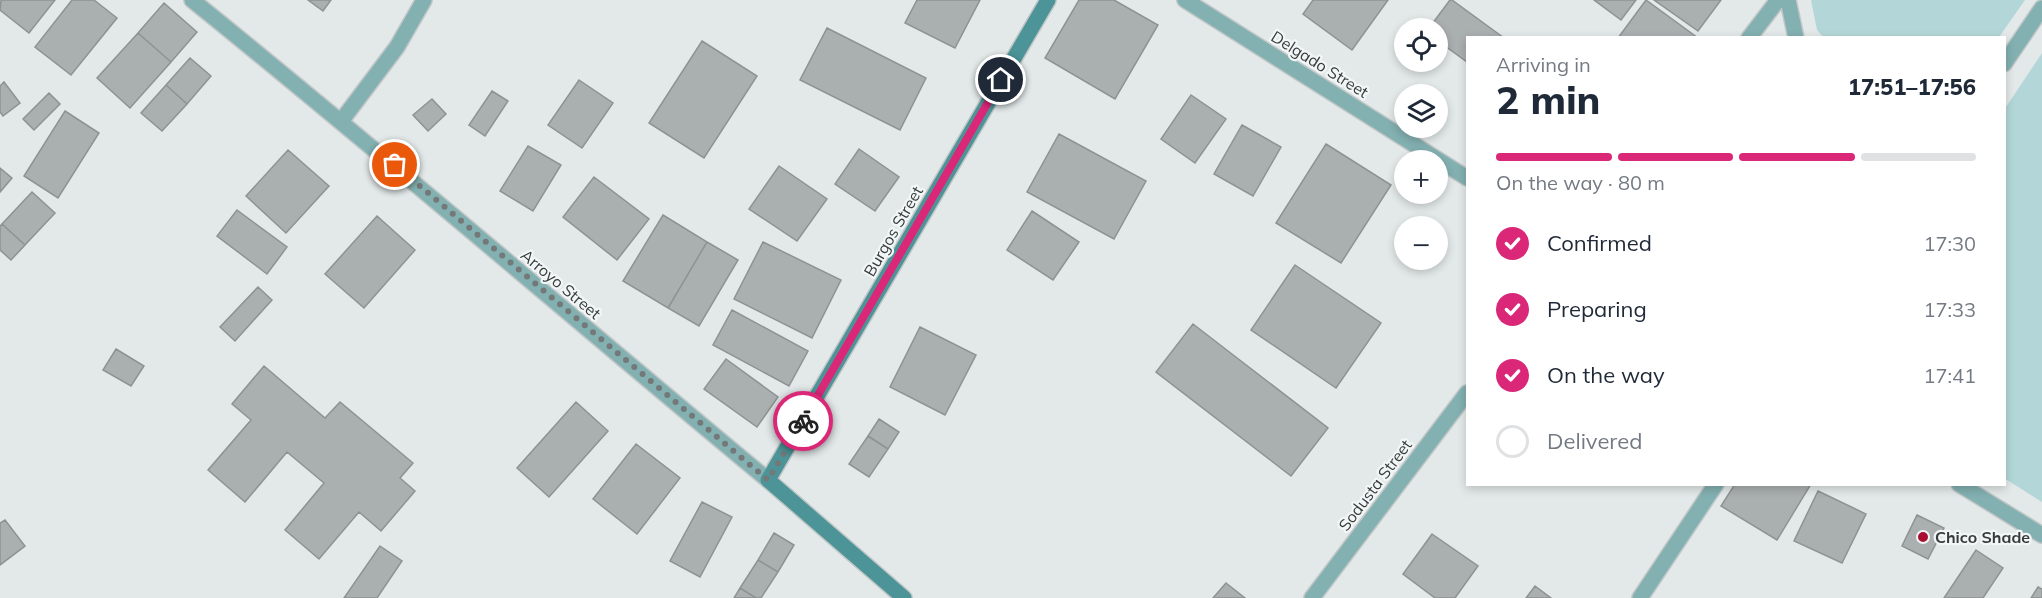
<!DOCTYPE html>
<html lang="en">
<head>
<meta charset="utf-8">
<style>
  :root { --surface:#fff; --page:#f6f6f7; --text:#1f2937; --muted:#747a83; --line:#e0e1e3; --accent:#db2777 }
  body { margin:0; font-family:Mulish,sans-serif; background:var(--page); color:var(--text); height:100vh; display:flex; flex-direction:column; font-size:22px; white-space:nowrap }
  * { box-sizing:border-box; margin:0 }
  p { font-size:20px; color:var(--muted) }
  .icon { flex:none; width:33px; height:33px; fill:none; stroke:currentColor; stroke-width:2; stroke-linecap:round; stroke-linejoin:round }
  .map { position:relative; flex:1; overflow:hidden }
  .details { position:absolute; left:1466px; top:36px; width:540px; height:450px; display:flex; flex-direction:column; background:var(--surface); border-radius:0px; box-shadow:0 3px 9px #0003 }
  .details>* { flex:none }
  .fabs { position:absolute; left:1394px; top:18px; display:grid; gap:12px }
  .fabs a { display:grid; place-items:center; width:54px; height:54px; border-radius:50%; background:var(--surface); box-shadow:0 3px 9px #0003; font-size:30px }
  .pin { position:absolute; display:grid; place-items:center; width:51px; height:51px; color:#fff; margin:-26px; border:3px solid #fff; border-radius:50%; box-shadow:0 2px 6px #0007 }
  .courier { position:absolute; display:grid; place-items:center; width:60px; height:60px; margin:-30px; border:4px solid #db2777; border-radius:50%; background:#fff; color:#222; box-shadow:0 2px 8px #0007 }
  .summary em { font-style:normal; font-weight:800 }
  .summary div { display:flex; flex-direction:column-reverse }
  .summary { display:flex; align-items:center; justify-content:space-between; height:102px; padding:0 30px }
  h1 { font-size:39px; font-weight:800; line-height:45px }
  .bar { display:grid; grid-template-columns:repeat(4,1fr); gap:9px 6px; align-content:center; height:72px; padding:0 30px }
  .bar i { height:8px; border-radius:4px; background:var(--line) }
  .bar .active { background:var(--accent) }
  .bar p { grid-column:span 4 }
  ol { padding:0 30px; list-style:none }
  li { display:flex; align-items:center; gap:18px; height:66px }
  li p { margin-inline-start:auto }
  li .icon { padding:6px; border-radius:50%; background:var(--accent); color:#fff; stroke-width:4 }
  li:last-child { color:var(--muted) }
  li i { width:33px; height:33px; border:3px solid var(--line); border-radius:50% }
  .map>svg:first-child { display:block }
</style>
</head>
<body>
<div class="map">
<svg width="2042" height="598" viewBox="0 0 2042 598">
  <rect width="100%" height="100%" fill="#e3e9e9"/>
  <!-- green -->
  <path fill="#b3d7d8" d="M1811,0H2025L1999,37L1824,38L1817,30Z
    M2042,53V502L2004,478V110Z"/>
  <!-- building -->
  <path fill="#aaafaf" stroke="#8e9292" stroke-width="1.5" d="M1,0H55L29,33L0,10Z
    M72,0H94L117,18L71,75L35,47Z
    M308,0H331L323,11Z
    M917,0H980L955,48L905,23Z
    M1079,0H1114L1158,25L1115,99L1045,58Z
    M1313,0H1388L1352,50L1303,14Z
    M1450,0H1452L1504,38H1467V62L1437,40V28H1429Z
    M1594,0H1636L1621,20Z
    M1646,0L1698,38H1618Z
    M1654,0H1721L1698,31Z
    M164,3L197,32L171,62L138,33Z
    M827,28L926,78L900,130L800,80Z
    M138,33L171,62L130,108L97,78Z
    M702,41L757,76L704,158L649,123Z
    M190,58L211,76L187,104L166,85Z
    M579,80L613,103L582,148L548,125Z
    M4,82L20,103L3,116L0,112V86Z
    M166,85L187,104L162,131L141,113Z
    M492,91L508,101L485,136L469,125Z
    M49,93L60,104L34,130L23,119Z
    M1191,95L1226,119L1195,163L1161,139Z
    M432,99L446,114L428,131L413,115Z
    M65,111L99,133L58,198L24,176Z
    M1242,125L1281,147L1253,196L1214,174Z
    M1059,134L1146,181L1114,239L1027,192Z
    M1326,144L1391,185L1341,263L1276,223Z
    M528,146L561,165L533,211L500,191Z
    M859,149L899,177L875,211L835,184Z
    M288,150L329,186L286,233L246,196Z
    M779,166L827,199L797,241L749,209Z
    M0,168L12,178L0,192Z
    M594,177L649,219L617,260L563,217Z
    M32,192L55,213L25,245L2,224Z
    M237,210L287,247L267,274L217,236Z
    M1032,211L1079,242L1053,280L1007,250Z
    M663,215L707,242L668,308L623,281Z
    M377,216L415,250L364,308L325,274Z
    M2,224L25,245L11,260L0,250V226Z
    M707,242L738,260L699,326L668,308Z
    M763,242L841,280L812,338L734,299Z
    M1295,265L1381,323L1336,388L1251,330Z
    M258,287L272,300L235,341L220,327Z
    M732,310L808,351L789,386L713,345Z
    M1193,324L1328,428L1291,476L1156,372Z
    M920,327L976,355L945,415L890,387Z
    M116,349L144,366L131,386L103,370Z
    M726,359L778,397L757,427L704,389Z
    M264,366L325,418L340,402L413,463L400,478L415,491L381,531L359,512L319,559L285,530L324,483L287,452L245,502L208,470L251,420L232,404Z
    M576,402L608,431L549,497L517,468Z
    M879,419L899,432L888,449L868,436Z
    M868,436L888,449L869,477L849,464Z
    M636,444L680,478L637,534L593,499Z
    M1735,484H1811L1777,540L1721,506Z
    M1818,491L1866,514L1842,563L1794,541Z
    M702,502L732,517L700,577L670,561Z
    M1917,515L1944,528L1928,559L1902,546Z
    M5,520L25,546L0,565V523Z
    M774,533L794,545L778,572L758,560Z
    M1432,534L1478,566L1455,598H1435L1403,574Z
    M380,546L402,561L377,598H344Z
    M1976,550L2003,568L1983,598H1944Z
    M758,560L778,572L761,598H756L740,588Z
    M1226,583L1245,598H1213Z
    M1535,586L1551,598H1526Z
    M2038,587L2042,589V598H2031Z
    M740,588L756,598H734Z"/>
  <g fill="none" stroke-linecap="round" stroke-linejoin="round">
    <!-- lane casing -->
    <g stroke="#c1c6c6" stroke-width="18">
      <path id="lane" d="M1788,0L1796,38
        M1749,38L1778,0"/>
    </g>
    <!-- street casing -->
    <g stroke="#c1c6c6" stroke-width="18">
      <path id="street" d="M192,0C387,157 576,321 768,480
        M1185,0L1467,178
        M2004,64L2042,8
        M342,120L397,47L424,0
        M1959,484L2042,535
        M1312,598L1467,393
        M1640,598L1716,484"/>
    </g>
    <!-- secondary casing -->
    <g stroke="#c1c6c6" stroke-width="18">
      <path id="secondary" d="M904,598L768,480L1048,0"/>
    </g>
    <!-- lane -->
    <use href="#lane" stroke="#83b0b1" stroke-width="15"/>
    <!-- street -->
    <use href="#street" stroke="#83b0b1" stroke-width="15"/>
    <!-- secondary -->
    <use href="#secondary" stroke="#4c9497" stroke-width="15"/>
  </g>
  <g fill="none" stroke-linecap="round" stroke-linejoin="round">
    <!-- done -->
    <path stroke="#747878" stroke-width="6" stroke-dasharray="0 10.8" d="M395,165L768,480L803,421"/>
    <!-- route -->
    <path stroke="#db2777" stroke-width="8" d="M803,421L1001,80"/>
  </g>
  <!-- markers -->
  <circle fill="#a80f30" stroke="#f1f6f6" stroke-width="2" cx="1923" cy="537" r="6"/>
  <g text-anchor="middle" stroke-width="4.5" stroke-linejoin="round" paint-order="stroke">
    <!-- street labels -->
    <g font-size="16" fill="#393b3b" stroke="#f1f6f6">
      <text transform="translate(1320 64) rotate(32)" y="6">Delgado Street</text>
      <text transform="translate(893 231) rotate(-60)" y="6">Burgos Street</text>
      <text transform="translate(561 284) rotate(40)" y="6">Arroyo Street</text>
      <text transform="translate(1375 485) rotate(-53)" y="6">Sodusta Street</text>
    </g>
    <!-- poi labels -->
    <g font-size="16" font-weight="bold" fill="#393b3b" stroke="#f1f6f6" text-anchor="start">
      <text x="1935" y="543">Chico Shade</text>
    </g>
  </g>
</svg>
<div class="fabs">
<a><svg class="icon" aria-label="locate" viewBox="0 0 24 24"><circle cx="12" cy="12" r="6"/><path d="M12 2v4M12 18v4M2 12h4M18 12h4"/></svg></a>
<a><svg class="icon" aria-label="layers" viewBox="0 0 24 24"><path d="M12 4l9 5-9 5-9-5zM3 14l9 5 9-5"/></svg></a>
<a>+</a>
<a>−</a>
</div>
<div class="pin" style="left:395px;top:165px;background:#ea580c"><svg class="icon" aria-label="bag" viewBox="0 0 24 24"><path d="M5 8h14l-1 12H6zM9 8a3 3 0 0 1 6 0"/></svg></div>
<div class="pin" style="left:1001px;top:80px;background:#1f2937"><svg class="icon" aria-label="home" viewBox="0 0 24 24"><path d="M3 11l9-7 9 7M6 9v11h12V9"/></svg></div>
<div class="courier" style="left:803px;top:421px"><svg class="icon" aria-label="bike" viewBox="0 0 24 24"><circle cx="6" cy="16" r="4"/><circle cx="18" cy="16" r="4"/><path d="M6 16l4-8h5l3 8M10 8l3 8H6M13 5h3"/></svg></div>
<section class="details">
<div class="summary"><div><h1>2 min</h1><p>Arriving in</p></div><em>17:51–17:56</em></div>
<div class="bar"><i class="active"></i><i class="active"></i><i class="active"></i><i></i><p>On the way · 80 m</p></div>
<ol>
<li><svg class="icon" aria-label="check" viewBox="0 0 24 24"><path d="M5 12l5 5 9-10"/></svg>Confirmed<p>17:30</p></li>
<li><svg class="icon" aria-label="check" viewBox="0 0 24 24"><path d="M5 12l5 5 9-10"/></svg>Preparing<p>17:33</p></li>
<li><svg class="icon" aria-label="check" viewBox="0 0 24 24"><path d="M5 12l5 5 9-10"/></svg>On the way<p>17:41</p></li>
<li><i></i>Delivered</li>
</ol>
</section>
</div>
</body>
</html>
